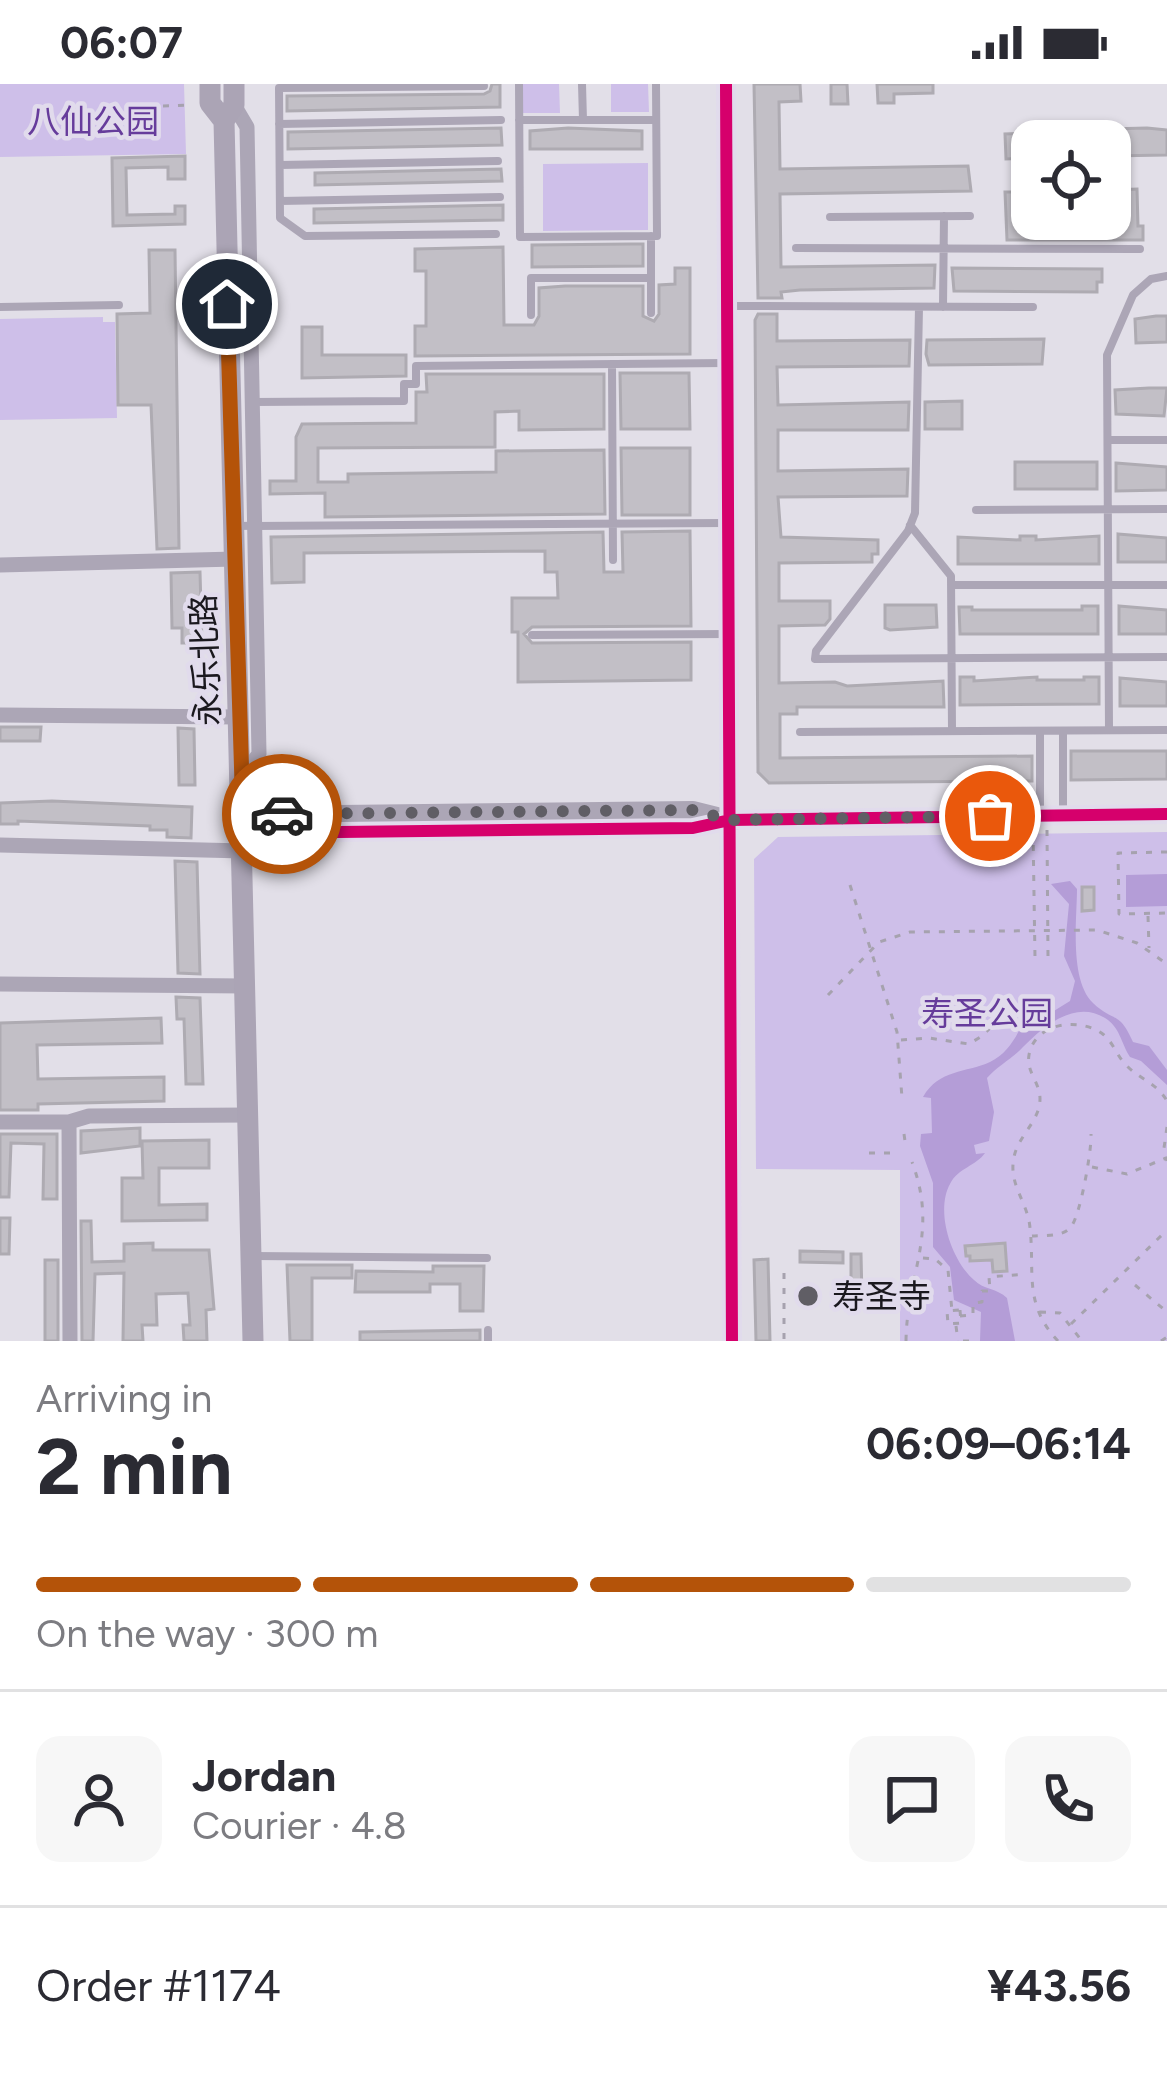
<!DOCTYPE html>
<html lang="en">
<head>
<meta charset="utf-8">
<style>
  :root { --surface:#fff; --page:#f7f7f7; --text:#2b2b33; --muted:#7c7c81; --line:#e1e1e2; --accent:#b45309 }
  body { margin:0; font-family:Figtree,"Noto Sans SC",sans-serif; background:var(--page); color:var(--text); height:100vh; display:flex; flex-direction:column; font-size:45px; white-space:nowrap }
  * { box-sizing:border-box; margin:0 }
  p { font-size:39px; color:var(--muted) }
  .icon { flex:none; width:66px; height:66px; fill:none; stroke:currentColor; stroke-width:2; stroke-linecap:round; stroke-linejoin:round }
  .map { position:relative; height:1257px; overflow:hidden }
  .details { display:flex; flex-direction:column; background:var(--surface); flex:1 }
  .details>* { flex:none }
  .buttons { position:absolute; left:1011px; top:36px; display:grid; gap:24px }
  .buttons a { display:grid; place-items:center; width:120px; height:120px; border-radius:24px; background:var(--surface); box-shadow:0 3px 9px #0004; font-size:60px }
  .pin { position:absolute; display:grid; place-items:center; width:102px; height:102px; color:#fff; margin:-51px; border:6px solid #fff; border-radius:50%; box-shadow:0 3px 12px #0007 }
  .courier { position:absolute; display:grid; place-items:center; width:120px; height:120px; margin:-60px; border:9px solid #b45309; border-radius:50%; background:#fff; color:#222; box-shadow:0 3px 15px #0007 }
  .head em { font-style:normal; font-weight:700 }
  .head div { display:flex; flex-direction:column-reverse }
  .head { display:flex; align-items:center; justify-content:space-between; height:204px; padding:0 36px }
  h1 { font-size:78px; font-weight:700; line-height:90px }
  .bar { display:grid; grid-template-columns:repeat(4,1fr); gap:18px 12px; align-content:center; height:144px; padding:0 36px }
  .bar i { height:15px; border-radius:9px; background:var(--line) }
  .bar .selected { background:var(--accent) }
  .bar p { grid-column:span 4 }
  .line { display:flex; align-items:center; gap:30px; padding:0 36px; border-top:3px solid var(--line) }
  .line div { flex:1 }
  .round { display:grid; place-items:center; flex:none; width:126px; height:126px; border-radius:24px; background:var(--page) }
  .status { display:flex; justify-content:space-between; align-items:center; height:84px; padding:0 60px; background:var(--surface); direction:ltr }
  .status svg { height:33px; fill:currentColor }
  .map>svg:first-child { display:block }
</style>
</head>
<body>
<div class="status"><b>06:07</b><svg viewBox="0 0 49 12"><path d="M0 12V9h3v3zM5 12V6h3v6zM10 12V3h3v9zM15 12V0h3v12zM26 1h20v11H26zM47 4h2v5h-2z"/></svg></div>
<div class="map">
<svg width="1167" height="1257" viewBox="0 0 1167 1257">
  <rect width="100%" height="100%" fill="#e2dfe8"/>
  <!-- green -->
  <path fill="#cebfe9" d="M0,0H184L186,70L0,73Z
    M522,0H559L560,29H522Z
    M611,0H648L649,28H611Z
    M648,79V146L543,147V80Z
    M103,233V238H115L117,334L0,336V235Z
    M1167,748V1257H900V1086L756,1085L754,775L778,753Z"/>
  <!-- water -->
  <path fill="#b49dd7" d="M1167,790V822L1126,823V791Z
    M1070,797L1077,805C1077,835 1069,896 1093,919C1114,939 1119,926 1133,958L1149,962L1167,986V1001L1141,977L1130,973C1121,959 1120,943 1105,934C1074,915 1042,944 1023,963C1012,975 997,982 987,994L994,1028L989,1057L974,1061L976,1070L985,1069C976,1082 958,1084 950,1100C935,1127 951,1176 974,1196C984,1206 997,1204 1007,1214L1015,1257H980L981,1228L954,1216L950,1183L933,1163V1099L920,1062L921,1050L932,1049L931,1014L923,1013C939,985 966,989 990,978C1010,968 1017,950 1027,932L1049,930L1070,917L1075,897L1064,872L1069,820L1051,800Z"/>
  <!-- building -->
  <path fill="#c2bfc6" stroke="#aeabb2" stroke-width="3" d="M492,0H500V23L287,27V12L484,10L490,7Z
    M754,0H800L801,17L779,18L780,85L968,82L971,107L780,110L781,183L935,181L934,204L800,206L781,208L782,214H758Z
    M831,0H847L848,20H831Z
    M877,0H933V9L894,10V19H878Z
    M501,44L502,61L288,65V48Z
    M568,44L642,47V65H530V47Z
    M1147,44L1167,46V71L1110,72V57H1068V46Z
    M1032,49V74L1006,75L1005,50Z
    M185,72V95H168V83L126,84L127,131L175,130V122H185V140L113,142L112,74Z
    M501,85L502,97L315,101V89Z
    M1137,105L1138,142H1143V156H1007L1005,108H1032V145L1110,143V106Z
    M503,121V136L314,139V125Z
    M631,160H643V182L532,183V161Z
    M503,163L504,241H534L539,232V204L565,202H643V232L654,237L659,230V201L675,200V184H690V270L415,272V242H426V187H415V165Z
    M149,166H175L179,464L157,465L151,321H118L117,230L150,229Z
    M952,184L1102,185V198H1097V208L954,207Z
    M758,230H777V257L910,256L909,282L777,283L778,321L909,318L908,346H778V387L908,385L907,412L778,413L781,453L878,456V470H872V478L779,479V517H830V535L825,541L779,542V599L835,598L847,602L943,597L944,623H797V630H780V674L1032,672V697L769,699L758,688L755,236Z
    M1156,232H1167V258L1136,259L1135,235Z
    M302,243H322V271H406V292L302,294Z
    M1044,255L1042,280L929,281L926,270L927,256Z
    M620,289H689L690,345H621Z
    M426,290H604V345L519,346V327L495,328V363L318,364V398H348V390L496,388V367L604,366L605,430L325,433V409L270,410V397H296V353L302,340L416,339V308H427Z
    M1149,304H1167L1164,332L1116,330L1115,306Z
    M962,317V345H925V318Z
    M621,364H690V431H622Z
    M1015,378H1097V405H1015Z
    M1116,379L1167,383V406L1116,407Z
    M690,447L691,542L532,543L524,550L532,559L691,558V596L518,598V548H512V514H558L557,488H545V467L304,469V498L272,499L271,453L603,448L604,488H623L622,448Z
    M1118,450L1167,454V478H1118Z
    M1020,452H1036V456L1099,452V480H958V453L1020,456Z
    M200,488L202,559H182V544H172L171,489Z
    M885,521H936L937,543L890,546L885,544Z
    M1082,522H1098V550H960L959,523H972V526H1082Z
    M1119,522L1167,526V550H1119Z
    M960,593H974V597L1037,593V596H1084V593H1099V620L960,621Z
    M1120,594L1167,598V622H1120Z
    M0,643H41L40,657H0Z
    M178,644L194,645L195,701H179Z
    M1071,667H1167V695L1071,696Z
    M52,717L192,723L191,754L167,753V746H150V742L18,737V740H0V719Z
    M175,777L197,778L200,890L178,889Z
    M1082,803H1094V826L1082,827Z
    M176,913L200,914L203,1000H186L184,935H177Z
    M161,934L162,959L37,961L38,995L164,993V1017L38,1020V1026H0V939Z
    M140,1044V1062L81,1069V1047Z
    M0,1050H57V1115H43L44,1060L11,1059L9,1113H0Z
    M209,1056V1084H159V1121L207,1120V1136L122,1137V1094H143L142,1057Z
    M0,1134H10L9,1170H0Z
    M81,1137H91L92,1178L124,1177V1160L153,1159V1166H209L214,1225L206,1226L207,1257H184L183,1241H190L188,1209L156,1210L157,1241H142L143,1257H123L124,1189L95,1190L93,1257H82Z
    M1005,1159L1007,1187L993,1188L992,1176L970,1177V1172H966L965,1162Z
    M800,1167L843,1168V1179L800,1178Z
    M851,1170H861L862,1214H851Z
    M768,1175L770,1257H756L754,1176Z
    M45,1176H58V1257H45Z
    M287,1181H352V1194H312V1257H290Z
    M433,1182H484L483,1227H460V1200H430V1208H355L356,1187L433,1188Z
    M480,1246V1257H360V1248Z"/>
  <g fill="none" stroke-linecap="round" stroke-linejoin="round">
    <!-- path -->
    <path stroke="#a6a2ae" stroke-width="3" stroke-dasharray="6 9" stroke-linecap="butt" d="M163,22L191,21
      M1033,746L1035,874
      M1047,746L1048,874
      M1167,768L1118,769L1119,830L1167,829
      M850,801L897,948L902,1014
      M1148,832L1149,864
      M828,911L879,858L910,848L1097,846L1137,859L1167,880
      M1043,911L1042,934L1048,943
      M901,956L929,954L969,960L982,952L1007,927L1042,920
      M1167,1043L1164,1064L1167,1077
      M904,1050L905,1057
      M869,1069H893
      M1092,1083L1127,1090L1166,1074
      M1032,1152C1043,1151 1062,1153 1070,1144C1080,1135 1092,1065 1091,1050
      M923,1174L935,1175L948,1186L952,1227
      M784,1189V1257
      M1135,1201L1167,1228
      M960,1226L961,1239L948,1240L947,1227Z
      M1040,1228L1060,1229L1082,1257
      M960,1232L973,1231V1219L982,1218V1207H990L989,1193L1026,1190
      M1071,1240L1167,1146
      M956,1242L958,1257
      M906,1257C907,1188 939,1150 912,1078
      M963,1257H970
      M1058,1257C1023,1220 1035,1188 1030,1144C1028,1118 1008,1101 1014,1073C1018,1052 1040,1037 1040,1015C1040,998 1026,988 1029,971C1035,937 1082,933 1104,951C1114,960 1117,972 1126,981C1139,995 1157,999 1167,1017
      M1161,1257L1167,1253"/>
    <!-- service -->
    <path stroke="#aca6b6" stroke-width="8" d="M519,0L520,153L657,152L656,0
      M582,0L583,36
      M484,2L279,4L280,134L305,152L496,150
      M519,36H656
      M279,40L501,36
      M280,81L498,77
      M280,117L500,113
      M830,133L970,132
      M651,152V229
      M796,164L1140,165
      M729,222L1033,223
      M0,223L119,221
      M919,223L915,429L908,447L816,567L815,575L1167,573
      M943,223L944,132
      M531,231V194H651
      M612,280L613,476
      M254,318L404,317V300H416V282L725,279
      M1108,356H1167
      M976,426L1167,425
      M910,441L951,492L952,647
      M235,442L724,439
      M951,501H1167
      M532,551L729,550
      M1109,646L1107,271L1133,211L1151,195L1167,192
      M1040,647V729
      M1063,647V729
      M800,648L1167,646
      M253,1172L487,1174
      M488,1246V1257"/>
    <!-- minor -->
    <path stroke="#aca6b6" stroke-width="15" d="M234,21L247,43L259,670L241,694
      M0,481L235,475
      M0,631L240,633
      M0,761L244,767
      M0,900L246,902
      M0,1038H69L89,1032L249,1031
      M69,1038L70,1257"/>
    <!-- tertiary -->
    <path stroke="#aca6b6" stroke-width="18" d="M726,0L732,1257
      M243,731L693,726L725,734
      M243,749L693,744L730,736L1167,730"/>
    <!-- secondary -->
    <path stroke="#aba4b5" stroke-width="21" d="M210,0V19L224,37
      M234,0V21L224,37L253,1257"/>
    <!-- cycleway casing -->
    <g stroke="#e1dbec" stroke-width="20">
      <path id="cycleway" d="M726,0L732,1257
        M243,749L693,744L730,736L1167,730"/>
    </g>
    <!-- cycleway -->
    <use href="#cycleway" stroke="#d6006c" stroke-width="12"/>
  </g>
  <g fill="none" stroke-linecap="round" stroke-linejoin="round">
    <!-- done -->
    <path stroke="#605e65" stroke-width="12" stroke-dasharray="0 21.6" d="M282,730L693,726L730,736L990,732"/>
    <!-- route -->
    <path stroke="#b45309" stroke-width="15" d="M227,220L243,731L282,730"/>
  </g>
  <!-- markers -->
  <circle fill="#605e65" stroke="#e1dbec" stroke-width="4.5" cx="808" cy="1212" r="12"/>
  <g text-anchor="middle" stroke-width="9" stroke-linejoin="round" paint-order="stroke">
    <!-- park labels -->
    <g font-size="33" fill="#663c9b" stroke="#e1dbec">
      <text x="93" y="49">八仙公园</text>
      <text x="987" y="941">寿圣公园</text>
    </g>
    <!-- street labels -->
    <g font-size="33" fill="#1a181e" stroke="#e1dbec">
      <text transform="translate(205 576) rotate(-92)" y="12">永乐北路</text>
    </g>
    <!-- poi labels -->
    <g font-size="33" fill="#1a181e" stroke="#e1dbec" text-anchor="start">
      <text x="832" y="1224">寿圣寺</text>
    </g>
  </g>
</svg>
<div class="buttons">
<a><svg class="icon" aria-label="locate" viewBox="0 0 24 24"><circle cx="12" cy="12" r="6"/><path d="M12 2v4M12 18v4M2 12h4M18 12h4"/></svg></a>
</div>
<div class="pin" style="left:990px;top:732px;background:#ea580c"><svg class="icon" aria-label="bag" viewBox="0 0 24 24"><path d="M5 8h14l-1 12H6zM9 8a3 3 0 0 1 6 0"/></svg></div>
<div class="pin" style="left:227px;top:220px;background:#1f2937"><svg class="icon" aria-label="home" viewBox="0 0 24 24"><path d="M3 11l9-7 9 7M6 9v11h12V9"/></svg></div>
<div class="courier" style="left:282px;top:730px"><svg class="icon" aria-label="car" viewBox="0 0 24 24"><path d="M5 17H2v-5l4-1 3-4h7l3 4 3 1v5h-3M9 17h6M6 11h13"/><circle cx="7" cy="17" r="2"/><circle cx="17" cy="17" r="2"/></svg></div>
</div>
<section class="details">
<div class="head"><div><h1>2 min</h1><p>Arriving in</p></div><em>06:09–06:14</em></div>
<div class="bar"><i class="selected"></i><i class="selected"></i><i class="selected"></i><i></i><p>On the way · 300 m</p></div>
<div class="line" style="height:216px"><a class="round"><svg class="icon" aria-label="person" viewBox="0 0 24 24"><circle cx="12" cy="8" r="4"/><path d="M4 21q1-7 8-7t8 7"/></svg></a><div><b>Jordan</b><p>Courier · 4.8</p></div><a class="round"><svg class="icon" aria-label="chat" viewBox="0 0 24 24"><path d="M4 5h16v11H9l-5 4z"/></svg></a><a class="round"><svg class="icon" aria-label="phone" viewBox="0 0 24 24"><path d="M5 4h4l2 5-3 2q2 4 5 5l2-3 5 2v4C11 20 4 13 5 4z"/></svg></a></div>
<div class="line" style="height:156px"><div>Order #1174</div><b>¥43.56</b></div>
</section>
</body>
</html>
